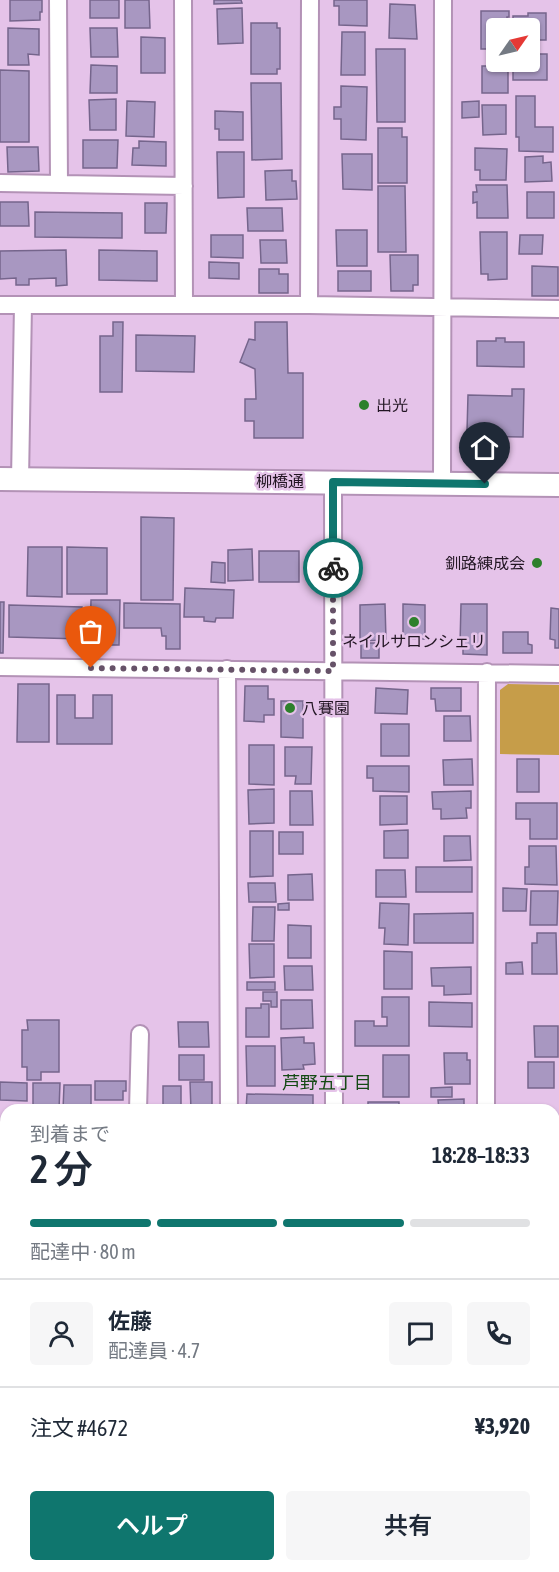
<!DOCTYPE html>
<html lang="ja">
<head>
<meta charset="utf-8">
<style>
  :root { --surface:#fff; --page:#f6f6f7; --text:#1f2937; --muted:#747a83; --line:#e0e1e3; --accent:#0f766e }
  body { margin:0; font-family:"Asap Condensed","Noto Sans JP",sans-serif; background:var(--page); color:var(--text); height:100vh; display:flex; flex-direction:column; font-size:22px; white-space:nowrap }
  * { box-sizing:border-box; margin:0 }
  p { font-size:20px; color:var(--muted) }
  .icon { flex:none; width:33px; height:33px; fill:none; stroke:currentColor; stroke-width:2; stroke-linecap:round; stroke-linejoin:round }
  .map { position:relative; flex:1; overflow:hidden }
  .sheet { position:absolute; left:0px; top:1104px; width:560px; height:468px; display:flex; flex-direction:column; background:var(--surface); border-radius:18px 18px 0 0; box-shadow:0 2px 4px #0004 }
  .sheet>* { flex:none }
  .needle { width:39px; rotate:56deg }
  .fabs { position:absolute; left:486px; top:18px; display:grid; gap:12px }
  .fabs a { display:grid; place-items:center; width:54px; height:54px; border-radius:6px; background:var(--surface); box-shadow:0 2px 4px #0004; font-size:30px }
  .pin { position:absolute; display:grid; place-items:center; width:51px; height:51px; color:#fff; margin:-62px -26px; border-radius:50% 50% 50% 0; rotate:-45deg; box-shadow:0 0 6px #0007 }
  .pin .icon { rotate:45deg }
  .courier { position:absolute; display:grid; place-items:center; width:60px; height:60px; margin:-30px; border:4px solid #0f766e; border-radius:50%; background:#fff; color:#222; box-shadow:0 2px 8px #0007 }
  .summary em { font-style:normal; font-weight:600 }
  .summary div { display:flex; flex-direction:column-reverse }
  .summary { display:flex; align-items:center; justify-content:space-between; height:102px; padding:0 30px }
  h1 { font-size:39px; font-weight:600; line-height:45px }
  .bar { display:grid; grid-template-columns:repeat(4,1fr); gap:9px 6px; align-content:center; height:72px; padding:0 30px }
  .bar i { height:8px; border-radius:4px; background:var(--line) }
  .bar .selected { background:var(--accent) }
  .bar p { grid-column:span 4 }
  .line { display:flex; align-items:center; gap:15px; padding:0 30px; border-top:2px solid var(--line) }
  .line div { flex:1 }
  .round { display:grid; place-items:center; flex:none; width:63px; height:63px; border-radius:6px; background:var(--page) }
  .primary-button { display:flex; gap:12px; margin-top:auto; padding:12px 30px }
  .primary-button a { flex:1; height:69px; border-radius:6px; background:var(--accent); color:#fff; font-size:24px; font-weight:600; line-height:69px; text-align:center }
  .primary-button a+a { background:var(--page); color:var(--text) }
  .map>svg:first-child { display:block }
</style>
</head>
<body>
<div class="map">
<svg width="559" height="1572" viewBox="0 0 559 1572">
  <rect width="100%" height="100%" fill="#e5c3e9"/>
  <!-- green -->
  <path fill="#c69d49" d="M508,684L559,685V755L500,754V690Z"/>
  <!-- building -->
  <path fill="#a897c1" stroke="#75658c" stroke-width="1.5" d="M10,0H42V12H40V20L10,21Z
    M90,0H119V18H90Z
    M125,0H149L150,28H125Z
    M214,0H241L242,3L214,4Z
    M334,0H367V26L339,25V6H334Z
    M390,4L415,5L417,39L389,38Z
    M242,8L243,43L218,44L217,9Z
    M481,11H509V17H507V28H496V49H481Z
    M528,13H546V40H537V54H547V80H513V62H530V28H513V16H528Z
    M251,23H277V28H280V69H277V74H251Z
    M8,28L39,29V55L28,54L29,65H8Z
    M90,28H117L118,57H91Z
    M342,32H365V75H341Z
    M141,37L165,38V73H141Z
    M376,49H405V122H377Z
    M91,65L117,66V93H90Z
    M482,66H508V93H482Z
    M0,70L29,71V142H0Z
    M251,83H281L282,159L252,160Z
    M341,86L367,87L366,140L341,139V119H334V107H341Z
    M516,96H535V127H553V152L519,151V137H516Z
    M116,99V130H90L89,100Z
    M127,101L155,102L154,137L126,136Z
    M479,101V117L462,118V102Z
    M482,105H506V134L483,135Z
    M215,111L243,112V140H219V129H215Z
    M378,128H402V137H407V183H378Z
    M83,140H118L117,168H83Z
    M139,141L166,142V166L132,165L133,148H139Z
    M7,147H38L39,171L8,172Z
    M475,148L507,149L506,180H480V170H475Z
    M217,152H244V197L218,198Z
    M342,154H372V190L343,189Z
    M543,156V163L551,162L552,181L525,182V157Z
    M292,170V181H296L297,199L266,200L265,171Z
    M476,185H507L508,218H477V202L473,203V192H477Z
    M378,186H405L406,252H378Z
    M527,192H554V218H527Z
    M0,202H28L29,226H0Z
    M145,203H167L166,233H145Z
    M247,208H282L283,231H248Z
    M35,212L122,213V238L35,237Z
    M336,230H367V266H337Z
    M480,232H507V279L488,280V274H481Z
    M211,235H243V258L211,257Z
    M520,235H543L542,254H519Z
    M260,240H286L287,263H261Z
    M66,250L67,285L56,286V278L29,279V285H16V278L0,279V251Z
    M99,250L157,251V281L99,280Z
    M390,255H418V285H413V291H391Z
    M209,262L239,263V279L209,278Z
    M532,266L558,267V296H532Z
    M259,269H279V274H288V293H259Z
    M338,271H371V291H338Z
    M113,322H123L122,392H100V336H113Z
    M255,322H287L288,373H303V438H254V421H245V399H256L255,369L240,362L249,339L255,340Z
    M136,335L195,336L194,372L136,371Z
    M496,338H505V342H524V367L477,366V341H496Z
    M512,389H524L523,437L472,436L467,431L468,395L512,396Z
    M141,517L174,518L173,600H141Z
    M28,547H62V597L27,596Z
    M67,547L107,548V594H67Z
    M252,549L253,580L228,581V550Z
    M259,551H299V582H259Z
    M212,562L225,563V583L211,582Z
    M185,588L234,590L233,618H216L215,622L204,621V617H184Z
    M91,600H120L119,645H86V636L90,637Z
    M0,602H4L3,653H0Z
    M124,603L180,604V649H166V636H162L161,628H124Z
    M385,604L386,640L360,641V605Z
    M403,604L425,605V639H403Z
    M461,604H487V655L463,654V645H460Z
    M9,605L82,607L81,639L9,637Z
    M551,608L559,609V648H555V640L550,639Z
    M503,632H528V644L532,645V653H503Z
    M361,643H379V658H361Z
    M18,684H49V742H17Z
    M245,686H268V699H274V715H264V722L244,721Z
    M376,688L408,690L407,714L375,713Z
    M431,688H461V711H436L435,699H431Z
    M57,695H75V718H93V695H112V744H57Z
    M281,701H303V738L281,737Z
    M444,716H470L471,741H444Z
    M381,724H409V756H381Z
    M249,745H274V785L249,784Z
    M285,747H312L311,784H295L296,776H285Z
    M472,759L473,785H444L443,760Z
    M517,759H539V792H517Z
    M367,766H409V792L373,791V778H367Z
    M274,789V823L249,824L248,790Z
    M290,791H312L313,825H290Z
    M471,791V808H466L467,818L441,819V809H433L432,792Z
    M380,796H407V824L380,825Z
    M516,803H557V839H530V819H516Z
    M408,830V858H384V831Z
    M250,831H273V876L250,877Z
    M279,832H303V854H279Z
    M444,836H470L471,860L444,861Z
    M529,846H556L557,885L525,884V867H529Z
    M416,867H472V892H416Z
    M376,870H405L406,897H376Z
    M312,874L313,900H288V875Z
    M248,883H275L276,902H249Z
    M503,888L527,889L526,911H503Z
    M531,891H558L557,925H530Z
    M289,903V910H278V904Z
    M380,903L409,904L408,945L384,944L385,928H379Z
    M253,907H275L274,941H252Z
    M473,913V943H414V914Z
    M288,925L311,926V958H288Z
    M537,933H556L557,974H532V943H537Z
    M249,944H274V977L250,978Z
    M384,951L412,952V989H384Z
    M522,962L523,974H506V963Z
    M284,966H312L313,990H285Z
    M471,967V994L444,995V986H432L431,968Z
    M247,982H275V990H247Z
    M263,992H277V1007H271V1001H263Z
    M382,997H409V1046H355V1021H374V1026H387V1017H382Z
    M281,1000H312L313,1028L281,1029Z
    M429,1002L472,1003V1027L429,1026Z
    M261,1004H269V1037H246V1008H261Z
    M27,1020H59V1072H41V1080H27V1067H22V1030H28Z
    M178,1022H208L209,1047H179Z
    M534,1026H558V1057H535Z
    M304,1037V1043H314L315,1064L303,1065L304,1069L282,1070L281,1038Z
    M246,1046H275V1086H247Z
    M444,1053H467V1060H470V1084H445Z
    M179,1055H204V1080H179Z
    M383,1055H409V1097H383Z
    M528,1062H554V1088H528Z
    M95,1081H126V1091H123V1100H95Z
    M0,1082L27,1083V1101L0,1100Z
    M190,1082H212V1110H191Z
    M33,1083H60L59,1110H33Z
    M64,1085H91V1110H63Z
    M163,1086H181V1110H163Z
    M452,1087V1097H431V1088Z
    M247,1094L313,1095V1110H246Z
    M464,1099V1110H439L438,1100Z
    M368,1102H399V1110H368Z
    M0,1218H6V1232L0,1233Z
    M1,1239H6V1252H1Z
    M554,1259H557L556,1280H554Z
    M554,1388H556V1427H554Z
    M6,1515V1548H0V1516Z"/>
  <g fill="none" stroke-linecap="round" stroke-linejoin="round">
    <!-- street casing -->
    <g stroke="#b392b6" stroke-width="20">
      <path id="street" d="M58,0L59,184
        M183,0L184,305
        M0,183L184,186
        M0,305H309L559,309
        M309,305L310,0
        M20,480L23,305
        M333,482L334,1110
        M442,484L443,0
        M0,667L559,674
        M227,669L229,1110
        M138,1110L140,1034
        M486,1110L487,672
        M554,1154H559
        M0,1155H6
        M0,1440H6
        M334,1566V1572
        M485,1572V1566"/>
    </g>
    <!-- secondary casing -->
    <g stroke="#b392b6" stroke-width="26">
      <path id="secondary" d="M0,479L559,485"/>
    </g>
    <!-- street -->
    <use href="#street" stroke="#fff" stroke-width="16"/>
    <!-- secondary -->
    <use href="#secondary" stroke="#fff" stroke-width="22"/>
  </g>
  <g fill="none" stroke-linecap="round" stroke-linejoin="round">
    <!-- done -->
    <path stroke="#665268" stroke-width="6" stroke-dasharray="0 10.8" d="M91,668L333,671V568"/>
    <!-- route -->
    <path stroke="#0f766e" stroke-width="8" d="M333,568V482L485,484"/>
  </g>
  <!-- markers -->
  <g fill="#2d802c" stroke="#e5c3e9" stroke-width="2">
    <circle cx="364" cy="405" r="6"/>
    <circle cx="537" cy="563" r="6"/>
    <circle cx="414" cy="622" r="6"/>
    <circle cx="290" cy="708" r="6"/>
  </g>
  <g text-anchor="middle" stroke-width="5" stroke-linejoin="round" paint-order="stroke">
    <!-- poi labels -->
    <g font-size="16" fill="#221523" stroke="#e5c3e9" text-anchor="start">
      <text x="376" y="411">出光</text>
      <text x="525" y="569" text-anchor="end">釧路練成会</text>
      <text x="414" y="647" text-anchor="middle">ネイルサロンシェリ</text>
      <text x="302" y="714">八賽園</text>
    </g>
    <!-- street labels -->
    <g font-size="16" fill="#221523" stroke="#e5c3e9">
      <text x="280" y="487">柳橋通</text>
    </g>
    <!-- neighbourhood labels -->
    <g font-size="18" fill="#144914" stroke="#e5c3e9">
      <text x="327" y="1089">芦野五丁目</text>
    </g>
  </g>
</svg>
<div class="fabs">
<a><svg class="needle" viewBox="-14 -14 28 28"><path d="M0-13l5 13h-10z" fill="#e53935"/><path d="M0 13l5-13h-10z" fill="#747a83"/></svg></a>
</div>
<div class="pin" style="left:91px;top:668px;background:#ea580c"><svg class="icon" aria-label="bag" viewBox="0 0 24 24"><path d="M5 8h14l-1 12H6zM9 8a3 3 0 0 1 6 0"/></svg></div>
<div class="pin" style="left:485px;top:484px;background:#1f2937"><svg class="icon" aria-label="home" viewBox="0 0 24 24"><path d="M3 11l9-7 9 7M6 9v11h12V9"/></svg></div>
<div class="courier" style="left:333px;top:568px"><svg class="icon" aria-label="bike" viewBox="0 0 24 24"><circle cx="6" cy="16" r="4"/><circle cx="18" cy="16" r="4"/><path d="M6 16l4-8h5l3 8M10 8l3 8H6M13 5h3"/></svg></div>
<section class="sheet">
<div class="summary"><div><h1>2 分</h1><p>到着まで</p></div><em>18:28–18:33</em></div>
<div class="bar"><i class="selected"></i><i class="selected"></i><i class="selected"></i><i></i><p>配達中 · 80 m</p></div>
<div class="line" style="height:108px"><a class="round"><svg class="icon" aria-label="person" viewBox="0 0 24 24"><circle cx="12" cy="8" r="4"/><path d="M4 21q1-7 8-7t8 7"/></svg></a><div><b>佐藤</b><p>配達員 · 4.7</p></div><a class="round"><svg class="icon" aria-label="chat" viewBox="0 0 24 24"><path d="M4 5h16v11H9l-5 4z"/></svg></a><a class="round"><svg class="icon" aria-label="phone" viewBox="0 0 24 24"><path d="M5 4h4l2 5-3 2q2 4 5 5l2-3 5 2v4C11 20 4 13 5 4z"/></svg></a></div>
<div class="line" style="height:78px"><div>注文 #4672</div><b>¥3,920</b></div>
<div class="primary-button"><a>ヘルプ</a><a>共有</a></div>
</section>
</div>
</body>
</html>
